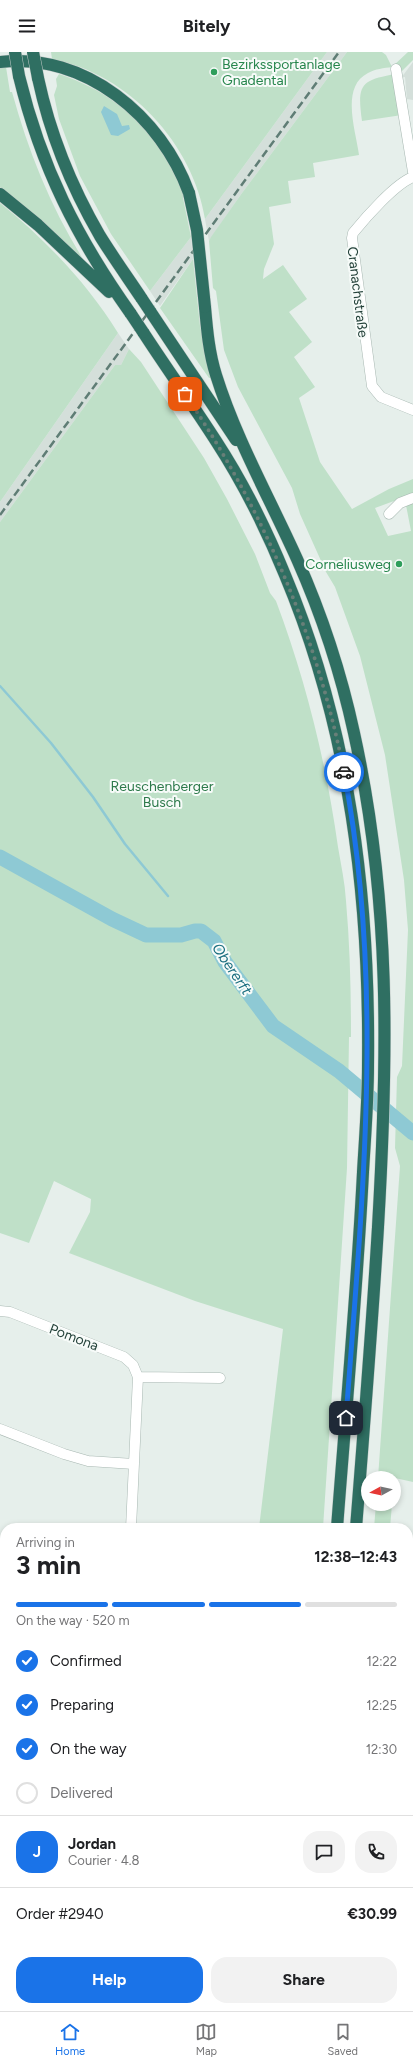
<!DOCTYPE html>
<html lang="en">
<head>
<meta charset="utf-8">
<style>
  :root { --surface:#fff; --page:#f2f2f2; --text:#202124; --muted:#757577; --line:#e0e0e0; --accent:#1a73e8 }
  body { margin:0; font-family:Figtree,sans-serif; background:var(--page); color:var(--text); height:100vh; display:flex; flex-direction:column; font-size:15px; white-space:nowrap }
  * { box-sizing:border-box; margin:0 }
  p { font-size:13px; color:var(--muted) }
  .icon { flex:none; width:22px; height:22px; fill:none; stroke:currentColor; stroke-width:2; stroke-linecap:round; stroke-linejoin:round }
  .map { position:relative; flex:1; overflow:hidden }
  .panel { position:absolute; left:0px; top:1471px; width:413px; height:488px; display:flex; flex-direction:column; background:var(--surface); border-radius:16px 16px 0 0; box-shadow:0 2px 6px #0003 }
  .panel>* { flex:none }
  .needle { width:26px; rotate:262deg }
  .controls { position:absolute; left:361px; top:1419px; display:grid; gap:8px }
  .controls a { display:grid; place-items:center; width:40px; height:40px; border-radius:50%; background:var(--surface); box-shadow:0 2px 6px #0003; font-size:20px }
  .pin { position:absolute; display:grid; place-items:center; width:34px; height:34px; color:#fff; margin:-17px; border-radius:8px; box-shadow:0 2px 6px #0006 }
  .courier { position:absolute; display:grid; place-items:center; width:40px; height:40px; margin:-20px; border:3px solid #1a73e8; border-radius:50%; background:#fff; color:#222; box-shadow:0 1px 5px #0007 }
  .head em { font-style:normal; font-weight:700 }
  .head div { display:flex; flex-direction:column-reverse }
  .head { display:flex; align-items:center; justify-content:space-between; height:68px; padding:0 16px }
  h1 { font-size:26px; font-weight:700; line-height:30px }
  .bar { display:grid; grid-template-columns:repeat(4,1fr); gap:6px 4px; align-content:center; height:48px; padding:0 16px }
  .bar i { height:5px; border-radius:3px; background:var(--line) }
  .bar .on { background:var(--accent) }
  .bar p { grid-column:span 4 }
  .line { display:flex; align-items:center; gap:10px; padding:0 16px; border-top:1px solid var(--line) }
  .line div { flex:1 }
  .round { display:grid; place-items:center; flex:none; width:42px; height:42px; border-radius:16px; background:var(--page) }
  ol { padding:0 16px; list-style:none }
  li { display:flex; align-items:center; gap:12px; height:44px }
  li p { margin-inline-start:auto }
  li .icon { padding:4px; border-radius:50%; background:var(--accent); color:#fff; stroke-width:4 }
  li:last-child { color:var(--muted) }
  li i { width:22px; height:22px; border:2px solid var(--line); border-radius:50% }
  .button { display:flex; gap:8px; margin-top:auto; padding:8px 16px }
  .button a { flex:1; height:46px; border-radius:16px; background:var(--accent); color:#fff; font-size:16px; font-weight:700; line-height:46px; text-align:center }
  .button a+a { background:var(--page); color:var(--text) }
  header { display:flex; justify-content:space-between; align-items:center; height:52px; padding:0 16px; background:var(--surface); font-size:18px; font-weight:700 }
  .dock { display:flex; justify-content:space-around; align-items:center; height:56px; border-top:1px solid var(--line); background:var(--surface); font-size:11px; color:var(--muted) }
  .dock a { display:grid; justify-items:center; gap:2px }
  .dock .on { color:var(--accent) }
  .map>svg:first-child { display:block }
</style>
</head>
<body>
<header><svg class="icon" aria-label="menu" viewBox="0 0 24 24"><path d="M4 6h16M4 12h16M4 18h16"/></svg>Bitely<svg class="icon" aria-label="search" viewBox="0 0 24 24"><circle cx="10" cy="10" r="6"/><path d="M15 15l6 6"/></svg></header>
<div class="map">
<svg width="413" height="1959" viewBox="0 0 413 1959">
  <rect width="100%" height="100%" fill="#e6efeb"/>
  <!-- built -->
  <path fill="#d4dfda" d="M327,0H347L242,141L209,189L205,167Z
    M413,10V48L407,47L405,25L401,26Z
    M191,185L193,207L160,254L150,239Z
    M118,281L129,297L121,313H115L0,470V450Z"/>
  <!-- green -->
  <path fill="#bfe0c8" d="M51,0H327L205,167C193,92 129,22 52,7Z
    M347,0H382L386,3L392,15L408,0H413V8L399,22L392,15C384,16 375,17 368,21C340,35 356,79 359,103L313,111L315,125L288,129L291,151L269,155L274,192L264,217L263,227L283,213L307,247L289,260L312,290L294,305L315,335L299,346L320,410L352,457L389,437L413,427V442L375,456L388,484L411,479L406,453L413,451V1430L395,1426L394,1432V1426H378L400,1114L395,1096L397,1025L402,1014L408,878L404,828L385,703L360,604L335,535L326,520L300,462L292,436L238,335L224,298L216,239L213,236L209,189L211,185L242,141Z
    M0,15H6L10,40H12C29,102 52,158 86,212L0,135Z
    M59,22C102,36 137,62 163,99C172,111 177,127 184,140L183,146L191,185L150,239L111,182L80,124L59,67L54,43L57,34L56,27Z
    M396,22L402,63L362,69C357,33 360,28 396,22Z
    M0,151C45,187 88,232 118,281L0,450Z
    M193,207L200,274L212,325L209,326L160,256Z
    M129,297L141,310L204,406L227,447L255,502L270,541L276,549C306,629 326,710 338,795C341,813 345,831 346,849C350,894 351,939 351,985H349L347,1116L323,1476H259L283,1277L195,1249L69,1201L90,1160L91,1147L54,1129L29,1191L0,1181V470L115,313H121Z
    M376,1452H392L390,1476H374Z
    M408,1759L413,1760V1959H330L331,1954H408Z
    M121,1954H179L178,1959H122Z
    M192,1954H288L287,1959H191Z"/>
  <!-- water -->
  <path fill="#8ec9d4" d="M104,54L117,62L122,74L129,73L130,77L118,84L111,83L101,60Z"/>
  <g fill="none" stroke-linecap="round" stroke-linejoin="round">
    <!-- stream -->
    <path stroke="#8ec9d4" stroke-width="2.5" d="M0,634L51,691L93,745L125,792L168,844"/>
    <!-- river -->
    <path stroke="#8ec9d4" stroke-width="15" d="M0,805L112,867L146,883H181L195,879H201L214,889L225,910L273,974L339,1019L413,1081"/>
    <!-- street casing -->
    <g stroke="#a8b8b2" stroke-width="11">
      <path id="street" d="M396,17L413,120
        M413,125C395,132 366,165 353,181L352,186L372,334L381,345L413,358
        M389,462L400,451L413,446
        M0,1259L10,1260L124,1305L133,1313L138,1325L131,1476
        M138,1325L220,1326
        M0,1377L64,1402L88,1409L134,1412
        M0,1520L5,1521
        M0,1847H5
        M38,1959L39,1954"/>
    </g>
    <!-- primary casing -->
    <g stroke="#c2cac8" stroke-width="13">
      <path id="primary" d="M0,1688L5,1689
        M0,1700L5,1701
        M408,1725H413
        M408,1741H413"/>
    </g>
    <!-- highway casing -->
    <g stroke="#c2cac8" stroke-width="13">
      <path id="highway" d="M0,10C85,0 162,65 189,141
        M19,24C41,115 77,186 131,262
        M38,26C50,82 71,134 100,184C113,205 128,226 142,247
        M0,142L38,173L109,240
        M205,255C207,278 209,301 216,323C236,387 270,447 297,507C322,563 341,621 354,681C391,849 388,1004 378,1175C372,1275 364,1376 356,1476
        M150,259L236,388
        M143,280C167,317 193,353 216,389C242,429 267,479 285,523C350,678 370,846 368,1014C368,1049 365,1085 363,1120C357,1239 346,1357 337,1476
        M408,1748L413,1749
        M184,1959L185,1954
        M300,1959V1954
        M318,1959V1954"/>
    </g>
    <!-- street -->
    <use href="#street" stroke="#fff" stroke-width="10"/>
    <!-- primary -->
    <use href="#primary" stroke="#6aa596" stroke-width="12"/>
    <!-- highway -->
    <use href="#highway" stroke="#2f6f62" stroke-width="12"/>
    <!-- rail -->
    <path stroke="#5f7d75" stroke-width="2.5" stroke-dasharray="8 4" stroke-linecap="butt" d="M0,463L339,0"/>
    <!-- highway-bridge casing -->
    <g stroke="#c2cac8" stroke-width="13" stroke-linecap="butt">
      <path id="highway-bridge" d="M15,0L19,24
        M33,0L38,26
        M189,141L197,178L205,255
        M142,247L150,259
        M131,262L143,280"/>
    </g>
    <!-- highway-bridge -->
    <use href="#highway-bridge" stroke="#2f6f62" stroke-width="12"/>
  </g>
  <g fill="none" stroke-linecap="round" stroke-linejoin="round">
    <!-- done -->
    <path stroke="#687f78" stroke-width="4" stroke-dasharray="0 7.2" d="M185,342C263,457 317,583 344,720"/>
    <!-- route -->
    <path stroke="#1a73e8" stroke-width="5" d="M344,720C385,934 362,1151 346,1366"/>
  </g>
  <!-- markers -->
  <g fill="#2e9e5b" stroke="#f7fbf9" stroke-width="1.5">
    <circle cx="214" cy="20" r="4"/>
    <circle cx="399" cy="512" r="4"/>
  </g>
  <g text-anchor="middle" stroke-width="4" stroke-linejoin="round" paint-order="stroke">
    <!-- leisure labels -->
    <g font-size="14" fill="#27864d" stroke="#f7fbf9" text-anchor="start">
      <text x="222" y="17">Bezirkssportanlage<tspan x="222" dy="16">Gnadental</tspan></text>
      <text x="391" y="517" text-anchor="end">Corneliusweg</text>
    </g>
    <!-- street labels -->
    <g font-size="14" fill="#24423a" stroke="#f7fbf9">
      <text transform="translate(358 240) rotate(83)" y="5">Cranachstraße</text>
      <text transform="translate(74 1285) rotate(21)" y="5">Pomona</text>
    </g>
    <!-- park labels -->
    <g font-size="14" fill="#2d7a4b" stroke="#f7fbf9">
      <text x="162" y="739">Reuschenberger<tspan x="162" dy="16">Busch</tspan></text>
    </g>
    <!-- water labels -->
    <g font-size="15" font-style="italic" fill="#1c6f80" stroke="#f7fbf9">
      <text transform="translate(232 917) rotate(56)" y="5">Obererft</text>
    </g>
  </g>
</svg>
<div class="controls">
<a><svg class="needle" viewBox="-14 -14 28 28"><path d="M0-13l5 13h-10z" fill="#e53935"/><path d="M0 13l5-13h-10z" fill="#757577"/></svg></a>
</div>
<div class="pin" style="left:185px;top:342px;background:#ea580c"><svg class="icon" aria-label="bag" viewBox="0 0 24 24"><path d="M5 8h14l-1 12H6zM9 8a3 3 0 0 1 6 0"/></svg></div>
<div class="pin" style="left:346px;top:1366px;background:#1f2937"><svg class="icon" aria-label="home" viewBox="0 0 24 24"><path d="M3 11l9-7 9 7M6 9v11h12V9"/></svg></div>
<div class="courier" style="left:344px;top:720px"><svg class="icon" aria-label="car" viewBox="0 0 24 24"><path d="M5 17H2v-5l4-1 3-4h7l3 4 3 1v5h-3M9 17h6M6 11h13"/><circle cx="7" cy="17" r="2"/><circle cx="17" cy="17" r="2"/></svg></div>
<section class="panel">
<div class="head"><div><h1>3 min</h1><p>Arriving in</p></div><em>12:38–12:43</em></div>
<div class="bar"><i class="on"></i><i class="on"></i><i class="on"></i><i></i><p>On the way · 520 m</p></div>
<ol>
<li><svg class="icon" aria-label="check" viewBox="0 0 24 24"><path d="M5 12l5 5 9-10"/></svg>Confirmed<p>12:22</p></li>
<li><svg class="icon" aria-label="check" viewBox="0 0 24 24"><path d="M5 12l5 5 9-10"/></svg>Preparing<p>12:25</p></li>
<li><svg class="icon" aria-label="check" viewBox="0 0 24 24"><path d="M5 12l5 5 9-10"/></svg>On the way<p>12:30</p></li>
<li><i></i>Delivered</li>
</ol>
<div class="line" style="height:72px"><b class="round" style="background:var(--accent);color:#fff">J</b><div><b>Jordan</b><p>Courier · 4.8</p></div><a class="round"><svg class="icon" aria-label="chat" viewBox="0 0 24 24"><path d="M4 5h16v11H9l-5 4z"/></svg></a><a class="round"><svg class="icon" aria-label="phone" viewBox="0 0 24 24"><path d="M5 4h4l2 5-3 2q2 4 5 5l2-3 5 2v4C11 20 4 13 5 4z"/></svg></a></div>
<div class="line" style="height:52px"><div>Order #2940</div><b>€30.99</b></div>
<div class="button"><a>Help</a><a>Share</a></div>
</section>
</div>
<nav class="dock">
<a class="on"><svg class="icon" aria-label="home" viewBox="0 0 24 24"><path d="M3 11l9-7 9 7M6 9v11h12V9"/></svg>Home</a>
<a><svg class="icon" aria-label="map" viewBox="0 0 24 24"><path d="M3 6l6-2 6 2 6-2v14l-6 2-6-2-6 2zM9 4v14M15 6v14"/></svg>Map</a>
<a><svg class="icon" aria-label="saved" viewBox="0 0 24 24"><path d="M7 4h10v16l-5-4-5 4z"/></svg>Saved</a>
</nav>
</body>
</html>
